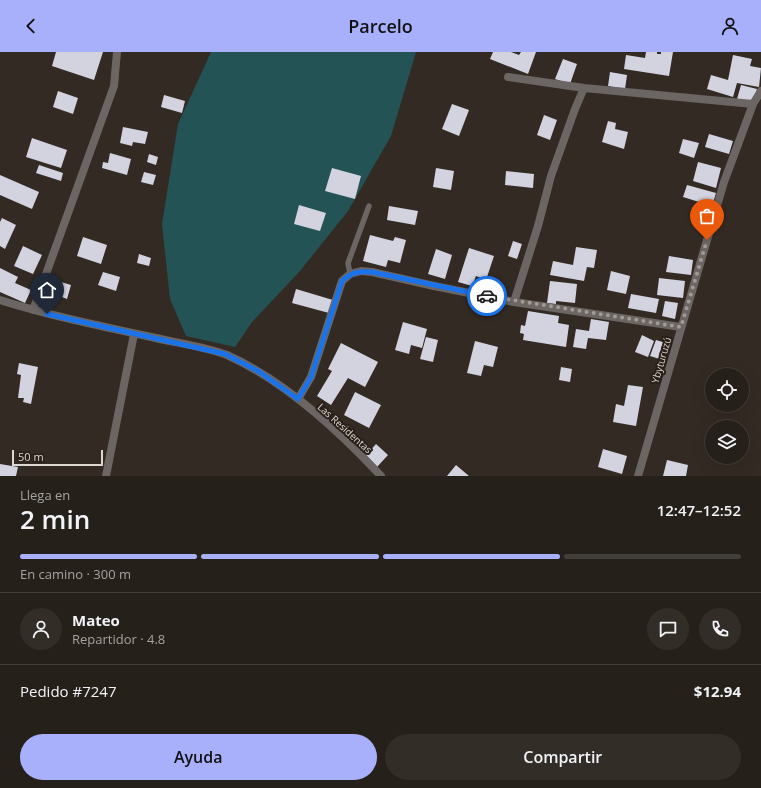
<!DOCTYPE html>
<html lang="es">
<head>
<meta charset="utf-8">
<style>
  :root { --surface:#26201a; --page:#322d27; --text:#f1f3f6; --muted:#a4a3a2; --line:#423e39; --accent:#a8b0fc }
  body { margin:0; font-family:"Open Sans",sans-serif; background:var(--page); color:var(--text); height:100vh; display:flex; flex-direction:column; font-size:15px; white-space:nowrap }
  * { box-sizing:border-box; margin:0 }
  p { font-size:13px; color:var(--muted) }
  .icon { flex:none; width:22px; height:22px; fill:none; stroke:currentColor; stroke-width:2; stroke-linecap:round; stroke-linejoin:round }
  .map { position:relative; height:424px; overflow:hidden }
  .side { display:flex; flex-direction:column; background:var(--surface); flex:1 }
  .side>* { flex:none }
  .tools { position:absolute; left:705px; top:316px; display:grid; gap:8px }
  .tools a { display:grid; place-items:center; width:44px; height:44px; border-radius:50%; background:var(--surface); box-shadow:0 4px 16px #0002,0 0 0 1px var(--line); font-size:20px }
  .scale { position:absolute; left:12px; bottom:10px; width:91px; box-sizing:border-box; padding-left:4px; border:2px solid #ddd7d2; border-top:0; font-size:11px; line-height:14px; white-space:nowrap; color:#ddd7d2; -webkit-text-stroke:3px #292019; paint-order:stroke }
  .pin { position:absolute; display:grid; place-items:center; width:34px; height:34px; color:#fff; margin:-41px -17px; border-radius:50% 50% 50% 0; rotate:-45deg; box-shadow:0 0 4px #0007 }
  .pin .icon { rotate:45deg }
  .courier { position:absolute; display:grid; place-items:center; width:40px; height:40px; margin:-20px; border:3px solid #1a73e8; border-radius:50%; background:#fff; color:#222; box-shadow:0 1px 5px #0007 }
  .head em { font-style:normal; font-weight:600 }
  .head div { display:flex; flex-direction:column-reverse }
  .head { display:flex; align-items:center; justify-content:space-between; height:68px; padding:0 20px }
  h1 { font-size:26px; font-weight:600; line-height:30px }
  .bar { display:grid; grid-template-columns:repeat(4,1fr); gap:6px 4px; align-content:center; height:48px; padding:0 20px }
  .bar i { height:5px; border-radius:3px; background:var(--line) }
  .bar .current { background:var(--accent) }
  .bar p { grid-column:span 4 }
  .line { display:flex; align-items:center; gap:10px; padding:0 20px; border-top:1px solid var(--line) }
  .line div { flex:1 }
  .round { display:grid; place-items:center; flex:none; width:42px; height:42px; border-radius:21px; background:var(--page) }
  .primary-button { display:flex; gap:8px; margin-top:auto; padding:8px 20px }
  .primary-button a { flex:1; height:46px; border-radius:24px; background:var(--accent); color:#111; font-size:16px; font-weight:600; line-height:46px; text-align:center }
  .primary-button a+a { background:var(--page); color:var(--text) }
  header { display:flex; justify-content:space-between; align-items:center; height:52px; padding:0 20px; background:var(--accent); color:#111; font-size:18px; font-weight:600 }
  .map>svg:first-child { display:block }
</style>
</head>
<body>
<header><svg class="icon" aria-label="back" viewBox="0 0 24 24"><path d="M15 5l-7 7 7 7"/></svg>Parcelo<svg class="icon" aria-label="person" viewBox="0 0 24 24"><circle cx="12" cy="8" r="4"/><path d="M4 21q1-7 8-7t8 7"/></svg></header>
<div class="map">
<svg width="761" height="424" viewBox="0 0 761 424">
  <rect width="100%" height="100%" fill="#332a23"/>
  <!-- water -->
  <path fill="#245356" d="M211,0H416L391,84L348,159L300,219L252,270L235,295L186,284L170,247L162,172L178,72Z"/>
  <!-- building -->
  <path fill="#d3d3e0" d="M56,0H103L94,28L52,14Z
    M493,0H511L519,3L521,0H536L528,22L490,7Z
    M646,0H657V2H661V0H673L669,24L624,17L626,3L645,6Z
    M733,3L752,7L750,14L761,16L759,35L737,31L733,45L707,37L711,23L728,28Z
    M563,7L577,12L570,32L555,27Z
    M610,20L627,23L625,37L608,34Z
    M741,33L757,37L753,52L737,47Z
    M58,39L78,46L73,62L53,55Z
    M164,43L185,49L182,61L161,55Z
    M452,52L469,58L459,84L442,77Z
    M544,63L557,68L550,88L537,83Z
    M608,69L616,71L615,77L628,80L624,97L602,90Z
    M123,75L148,80L145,92L133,90L132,94L120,91Z
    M709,82L733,89L729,102L705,95Z
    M32,86L67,98L61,116L26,105Z
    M683,87L699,91L694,106L679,101Z
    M110,101L131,107L127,123L102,116L103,110L108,111Z
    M149,102L158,105L156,113L147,110Z
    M698,110L721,116L716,136L693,129Z
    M39,113L63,121L61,129L36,121Z
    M332,116L361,124L355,147L325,139Z
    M436,116L454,119L451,138L433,135Z
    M506,119L534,122L533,136L505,133Z
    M144,120L156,123L153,133L141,130Z
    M0,123L39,140L32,157L0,143Z
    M687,133L716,141L712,154L683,145Z
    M299,153L326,161L320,179L294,172Z
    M389,154L418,159L415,173L387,168Z
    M2,166L16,173L5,197L0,194V170Z
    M370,183L393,189L395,185L406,188L400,211L388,208L386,215L363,209Z
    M83,185L107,193L101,212L77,204Z
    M513,189L522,192L517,207L508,204Z
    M23,194L42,203L33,222L14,214Z
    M576,195L597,198L594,216L587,215L584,229L550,223L553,209L573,213Z
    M469,196L494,204L486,228L476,224L472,234L458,230Z
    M436,197L452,203L445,227L428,222Z
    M139,202L151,206L149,214L137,211Z
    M669,204L693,208L691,223L666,220Z
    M0,216L18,225L15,231L31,238L25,251L0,240Z
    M611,219L630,224L626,242L607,238Z
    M103,220L120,225L116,239L98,233Z
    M659,226L685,229L683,246L657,243Z
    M550,229L577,232L575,251L556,249V252L547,251Z
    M61,230L71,233L67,247L57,243Z
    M296,237L333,248L329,261L292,251Z
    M631,242L659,247L656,261L628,256Z
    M665,249L678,251L675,267L662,264Z
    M528,259L559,264L558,271L569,273L566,295L523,288L524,282L520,281L521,273L525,274Z
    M591,267L609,270L606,288L588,286L586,297L573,295L576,277L589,279Z
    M403,270L427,277L422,296L411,293L409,302L395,298Z
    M642,283L654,289L648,305L635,300Z
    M426,285L438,288L433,310L420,307Z
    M656,288L669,292L663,308L650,304Z
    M475,289L498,295L493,315L484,313L481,324L467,321Z
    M341,291L378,310L365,335L348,326L331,353L317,344L332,319L328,317Z
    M19,311L38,315L31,352L23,350L24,346H18L21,323L17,322Z
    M561,315L572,317L570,330L559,328Z
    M628,333L643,335L636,374L613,370L616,352L624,354Z
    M355,340L381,353L369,376L344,363Z
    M376,392L388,403L377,415L365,404Z
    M603,397L627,404L622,422L598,415Z
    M667,408L688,413L686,424H663Z
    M0,412L18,415L16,424H0Z
    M456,413L469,424H447Z"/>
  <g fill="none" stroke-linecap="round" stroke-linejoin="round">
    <!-- lane -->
    <path stroke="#6b6563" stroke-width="5.5" d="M350,222L348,211L369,154"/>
    <!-- street -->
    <path stroke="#6b6563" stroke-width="8" d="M508,25L584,36L753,52
      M0,248C51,264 104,275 156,286C177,291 207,295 227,303C283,328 339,379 381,424
      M514,250L538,174L551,124L575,57L584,36
      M33,258L114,34L117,0
      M298,347L311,325L342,229L350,222L361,219L372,220L434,234L514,250L681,275
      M106,424L134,282
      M638,424L724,130L753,52L761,39"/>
  </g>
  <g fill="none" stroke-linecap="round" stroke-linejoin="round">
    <!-- done -->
    <path stroke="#a29a95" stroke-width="4" stroke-dasharray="0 7.2" d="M487,244L681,275L707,188"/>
    <!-- route -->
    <path stroke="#1a73e8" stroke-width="5" d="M47,262L225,302L258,319L298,347L311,325L342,229C352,220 359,219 372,220L487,244"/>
  </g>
  <g text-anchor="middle" stroke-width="4" stroke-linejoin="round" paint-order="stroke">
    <!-- street labels -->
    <g font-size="10" fill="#ddd7d2" stroke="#292019">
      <text transform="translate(661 308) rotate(-74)" y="4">Ybyturuzú</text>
      <text transform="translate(345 376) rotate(42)" y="4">Las Residentas</text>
    </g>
  </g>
</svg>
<div class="tools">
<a><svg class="icon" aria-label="locate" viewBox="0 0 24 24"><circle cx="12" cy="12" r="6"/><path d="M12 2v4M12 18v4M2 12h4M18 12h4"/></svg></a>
<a><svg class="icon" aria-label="layers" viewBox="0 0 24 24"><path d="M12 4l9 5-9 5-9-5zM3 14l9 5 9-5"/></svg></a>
</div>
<div class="scale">50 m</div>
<div class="pin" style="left:707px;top:188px;background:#ea580c"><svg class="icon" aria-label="bag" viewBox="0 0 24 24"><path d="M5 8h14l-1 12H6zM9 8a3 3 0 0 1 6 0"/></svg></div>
<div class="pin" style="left:47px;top:262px;background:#1f2937"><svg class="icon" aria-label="home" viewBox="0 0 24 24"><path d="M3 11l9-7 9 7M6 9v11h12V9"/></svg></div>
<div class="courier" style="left:487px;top:244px"><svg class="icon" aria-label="car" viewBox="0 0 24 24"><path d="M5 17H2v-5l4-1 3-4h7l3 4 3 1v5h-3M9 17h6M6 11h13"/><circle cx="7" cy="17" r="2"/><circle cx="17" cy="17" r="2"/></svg></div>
</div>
<section class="side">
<div class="head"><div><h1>2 min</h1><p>Llega en</p></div><em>12:47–12:52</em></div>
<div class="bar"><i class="current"></i><i class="current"></i><i class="current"></i><i></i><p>En camino · 300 m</p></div>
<div class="line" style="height:72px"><a class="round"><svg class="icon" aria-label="person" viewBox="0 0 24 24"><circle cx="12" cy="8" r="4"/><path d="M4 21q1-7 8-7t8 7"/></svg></a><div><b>Mateo</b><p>Repartidor · 4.8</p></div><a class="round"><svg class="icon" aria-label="chat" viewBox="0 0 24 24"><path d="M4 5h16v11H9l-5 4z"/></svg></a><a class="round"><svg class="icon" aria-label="phone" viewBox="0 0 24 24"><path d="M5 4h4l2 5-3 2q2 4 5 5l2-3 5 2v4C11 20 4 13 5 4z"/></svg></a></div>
<div class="line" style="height:52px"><div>Pedido #7247</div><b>$12.94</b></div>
<div class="primary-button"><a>Ayuda</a><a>Compartir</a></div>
</section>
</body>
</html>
